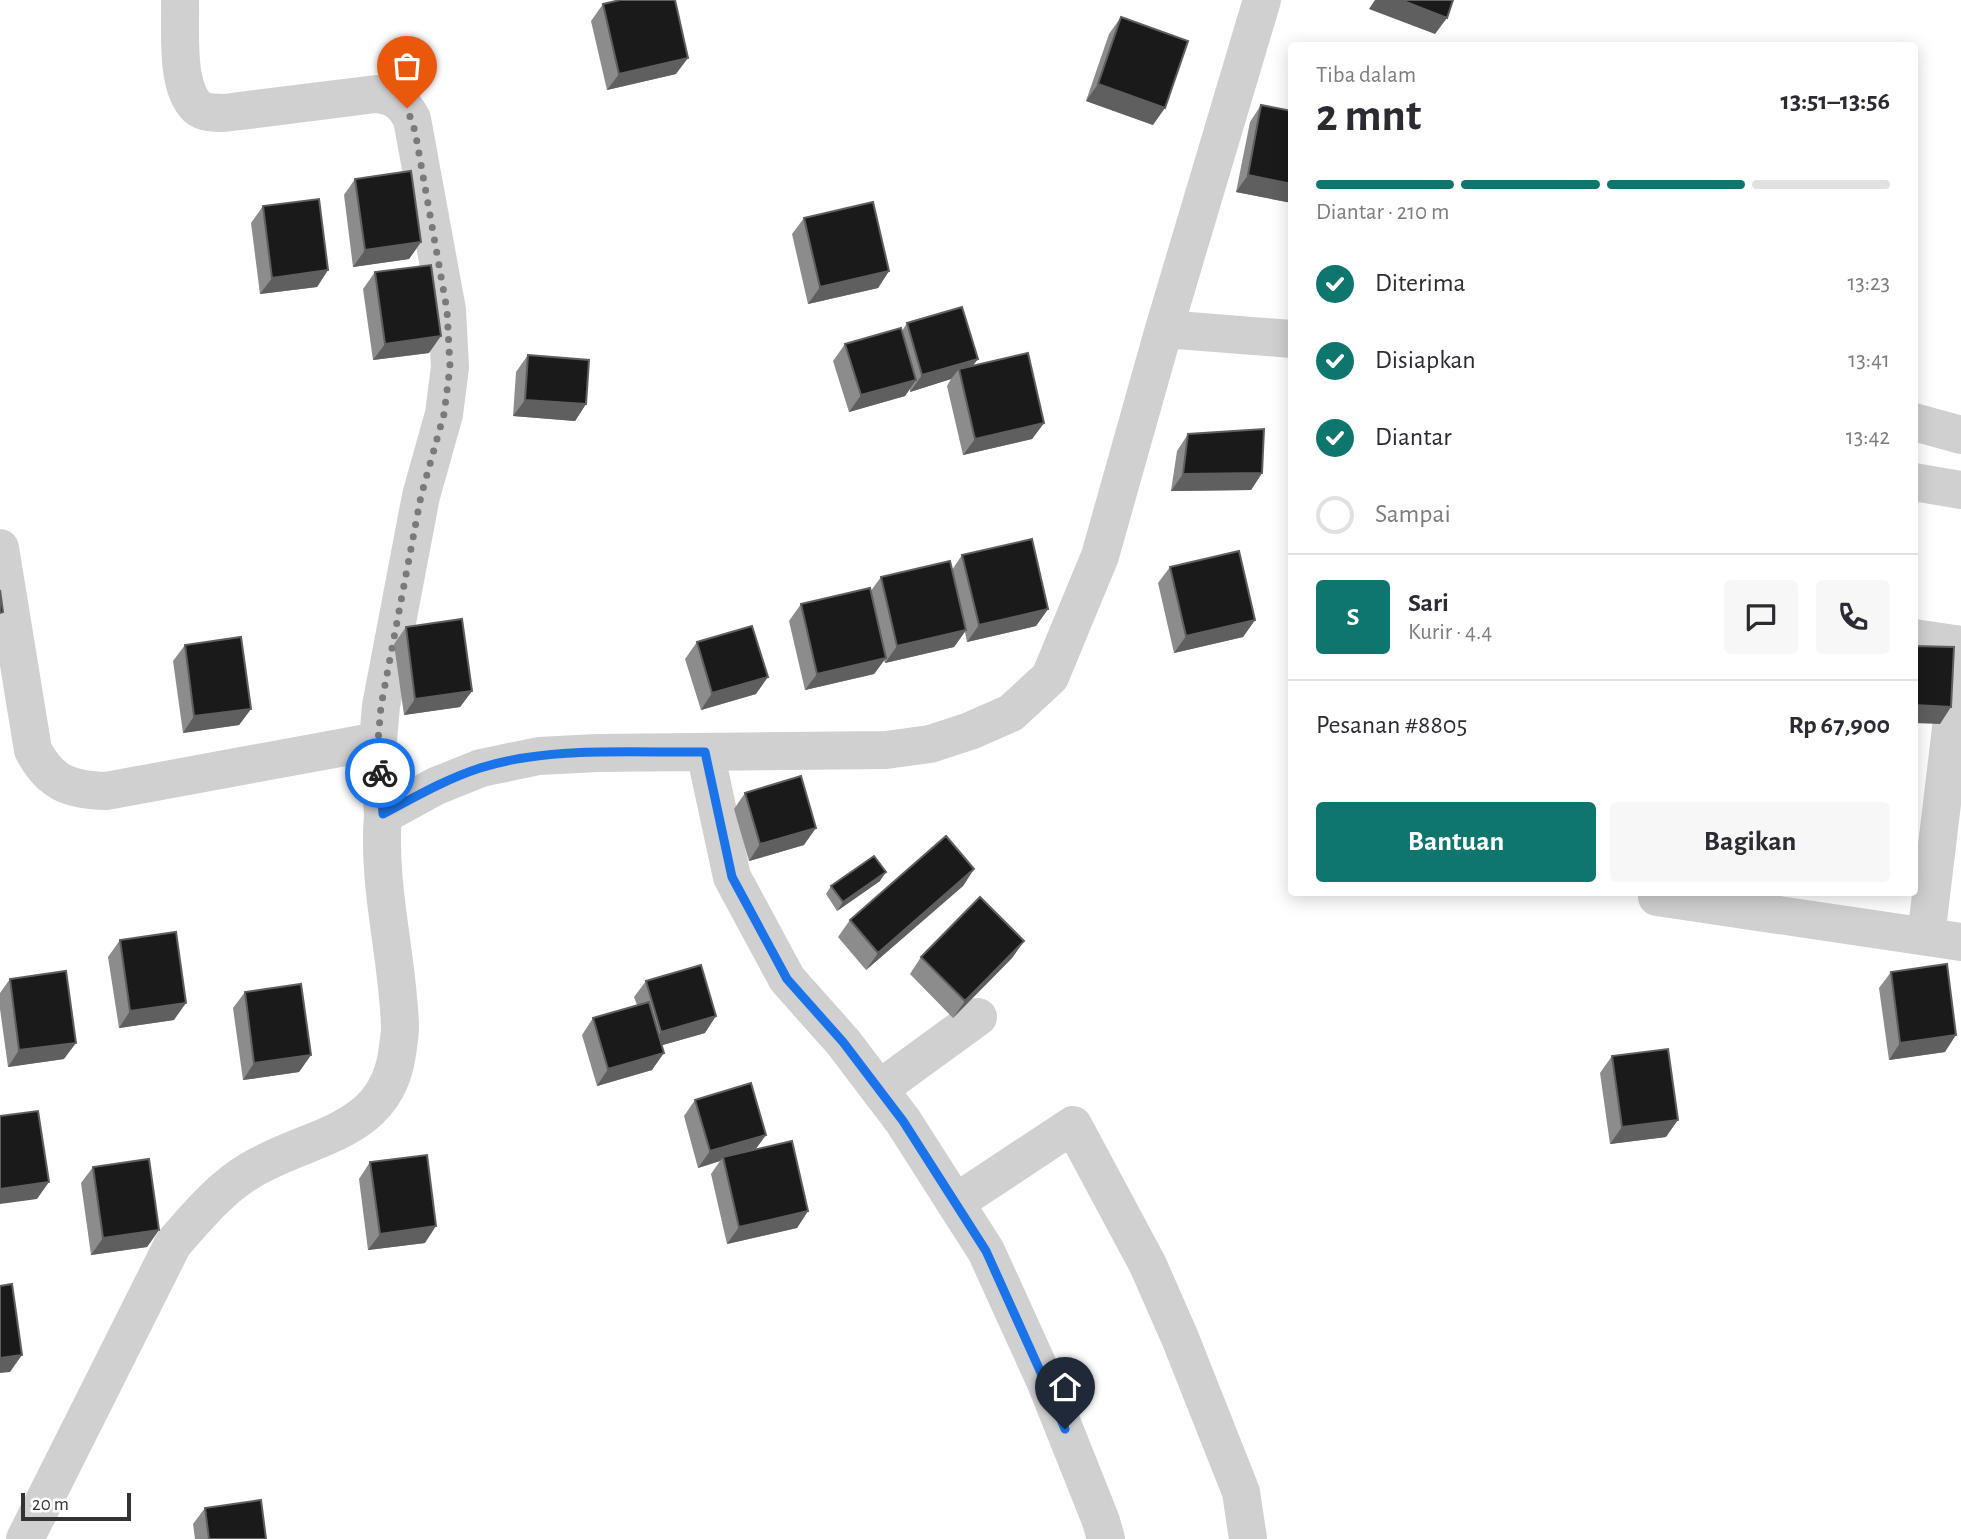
<!DOCTYPE html>
<html lang="id">
<head>
<meta charset="utf-8">
<style>
  :root { --surface:#fff; --page:#f7f7f7; --text:#2b2b33; --muted:#7c7c81; --line:#e1e1e2; --accent:#0f766e }
  body { margin:0; font-family:"Alegreya Sans",sans-serif; background:var(--page); color:var(--text); height:100vh; display:flex; flex-direction:column; font-size:26px; white-space:nowrap }
  * { box-sizing:border-box; margin:0 }
  p { font-size:23px; color:var(--muted) }
  .icon { flex:none; width:38px; height:38px; fill:none; stroke:currentColor; stroke-width:2; stroke-linecap:round; stroke-linejoin:round }
  .map { position:relative; flex:1; overflow:hidden }
  .drawer { position:absolute; left:1288px; top:42px; width:630px; height:854px; display:flex; flex-direction:column; background:var(--surface); border-radius:7px; box-shadow:0 4px 18px #0003 }
  .drawer>* { flex:none }
  .scale { position:absolute; left:21px; bottom:18px; width:110px; box-sizing:border-box; padding-left:7px; border:4px solid #333; border-top:0; font-size:19px; line-height:24px; white-space:nowrap; color:#333; -webkit-text-stroke:5px #fff; paint-order:stroke }
  .pin { position:absolute; display:grid; place-items:center; width:60px; height:60px; color:#fff; margin:-72px -30px; border-radius:50% 50% 50% 0; rotate:-45deg; box-shadow:0 0 7px #0007 }
  .pin .icon { rotate:45deg }
  .courier { position:absolute; display:grid; place-items:center; width:70px; height:70px; margin:-35px; border:5px solid #1a73e8; border-radius:50%; background:#fff; color:#222; box-shadow:0 2px 9px #0007 }
  .headline em { font-style:normal; font-weight:600 }
  .headline div { display:flex; flex-direction:column-reverse }
  .headline { display:flex; align-items:center; justify-content:space-between; height:119px; padding:0 28px }
  h1 { font-size:46px; font-weight:600; line-height:52px }
  .bar { display:grid; grid-template-columns:repeat(4,1fr); gap:10px 7px; align-content:center; height:84px; padding:0 28px }
  .bar i { height:9px; border-radius:5px; background:var(--line) }
  .bar .active { background:var(--accent) }
  .bar p { grid-column:span 4 }
  .line { display:flex; align-items:center; gap:18px; padding:0 28px; border-top:2px solid var(--line) }
  .line div { flex:1 }
  .round { display:grid; place-items:center; flex:none; width:74px; height:74px; border-radius:7px; background:var(--page) }
  ol { padding:0 28px; list-style:none }
  li { display:flex; align-items:center; gap:21px; height:77px }
  li p { margin-inline-start:auto }
  li .icon { padding:7px; border-radius:50%; background:var(--accent); color:#fff; stroke-width:4 }
  li:last-child { color:var(--muted) }
  li i { width:38px; height:38px; border:4px solid var(--line); border-radius:50% }
  .primary-button { display:flex; gap:14px; margin-top:auto; padding:14px 28px }
  .primary-button a { flex:1; height:80px; border-radius:7px; background:var(--accent); color:#fff; font-size:28px; font-weight:600; line-height:80px; text-align:center }
  .primary-button a+a { background:var(--page); color:var(--text) }
  .map>svg:first-child { display:block }
</style>
</head>
<body>
<div class="map">
<svg width="1961" height="1539" viewBox="0 0 1961 1539">
  <rect width="100%" height="100%" fill="#fff"/>
  <g fill="none" stroke-linecap="round" stroke-linejoin="round">
    <!-- minor -->
    <path stroke="#d0d0d0" stroke-width="38" d="M180,0C181,29 175,86 197,107C204,113 215,113 224,113L376,94C395,96 403,102 412,119L447,310L450,367L444,414L421,496L381,706L378,741L383,815
      M1164,329L1292,339
      M1914,422L1961,435
      M1914,482L1961,490
      M0,548L33,750C50,783 70,790 106,791L378,741
      M1914,638L1961,645
      M705,752L732,877L787,979L843,1042L903,1121L986,1251L1046,1383L1101,1521L1106,1539
      M1657,892V897L1961,942
      M1926,937L1961,645
      M879,1089L978,1017
      M955,1203L1073,1125L1148,1265L1180,1338L1241,1492L1248,1539
      M25,1539L173,1244C196,1218 220,1188 251,1170C309,1135 385,1135 397,1054C398,1045 400,1036 400,1027C398,956 377,886 383,815L436,786L481,768L539,756L597,753L886,750L930,744L970,731L1011,713L1050,677L1100,556L1164,329L1262,0"/>
  </g>
  <!-- wall -->
  <path fill="#8c8c8c" d="M603,4L676,74L607,90L591,21Z
    M1121,17L1153,125L1086,101L1109,34Z
    M1261,105L1292,203L1236,192L1250,122Z
    M355,179L421,242L409,259L353,267L344,195Z
    M263,206L328,270L317,287L260,294L251,223Z
    M804,218L889,271L878,288L808,304L792,234Z
    M375,272L429,353L373,360L363,289Z
    M907,323L972,366L1044,423L1032,439L963,455L947,386L951,379L910,392V389L905,396L849,412L833,361L845,344L902,331Z
    M528,355L586,404L575,421L513,416L516,372Z
    M1188,434L1262,473L1251,490L1171,491L1177,451Z
    M962,555L1048,609L1036,626L967,642L965,632L954,647L885,663L884,660L874,674L805,690L789,621L801,604L870,592L881,577L952,570Z
    M1170,567L1255,620L1243,637L1174,653L1158,583Z
    M406,627L472,691L460,707L404,715L394,644Z
    M697,642L756,694L701,710L685,659Z
    M185,645L251,709L239,725L183,733L173,661Z
    M745,793L804,845L749,861L734,809Z
    M974,869L963,886L866,970L838,937L850,920Z
    M880,881L837,911L826,894L831,886Z
    M120,940L174,1020L119,1028L108,957Z
    M1024,941L1012,958L953,1018L910,974L921,957Z
    M1891,972L1945,1052L1889,1060L1879,988Z
    M10,979L64,1059L8,1067L0,1009V993Z
    M646,981L705,1033L662,1045L652,1070L597,1086L582,1035L593,1018L637,1005L634,997Z
    M245,992L311,1055L299,1072L243,1080L233,1008Z
    M1612,1056L1666,1137L1610,1144L1600,1073Z
    M695,1100L766,1135L755,1150L808,1211L797,1228L727,1244L711,1174L720,1161L698,1168L684,1116Z
    M370,1162L425,1243L368,1250L359,1179Z
    M93,1167L159,1230L147,1247L91,1255L81,1183Z
    M205,1508L266,1539H195L193,1524Z"/>
  <!-- shaded-wall -->
  <path fill="#5f5f5f" d="M1375,0H1401L1447,18L1435,34L1369,9Z
    M688,58L676,74L607,90L619,74Z
    M1098,84L1165,108L1153,125L1086,101Z
    M1248,175L1292,184V203L1236,192Z
    M421,242L409,259L353,267L365,250Z
    M328,270L317,287L260,294L272,278Z
    M889,271L878,288L808,304L820,287Z
    M441,336L429,353L373,360L385,344Z
    M978,359L966,375L959,369L951,379L910,392L922,375Z
    M916,380L905,396L849,412L861,395Z
    M525,400L586,404L575,421L513,416Z
    M1044,423L1032,439L963,455L975,439Z
    M1262,473L1251,490L1171,491L1183,474Z
    M1048,609L1036,626L967,642L979,625Z
    M1255,620L1243,637L1174,653L1186,636Z
    M966,630L954,647L885,663L897,646Z
    M886,658L874,674L805,690L817,674Z
    M768,677L756,694L701,710L712,693Z
    M472,691L460,707L404,715L415,699Z
    M1914,705L1951,707L1940,724L1914,723Z
    M251,709L239,725L183,733L194,716Z
    M816,828L804,845L749,861L760,844Z
    M974,869L963,886L866,970L878,953Z
    M886,872L880,881L837,911L843,902Z
    M1024,941L1012,958L953,1018L965,1001Z
    M186,1003L174,1020L119,1028L130,1011Z
    M716,1016L705,1033L649,1049L661,1032Z
    M1956,1035L1945,1052L1889,1060L1900,1043Z
    M76,1043L64,1059L8,1067L19,1050Z
    M664,1053L652,1070L597,1086L608,1069Z
    M311,1055L299,1072L243,1080L254,1063Z
    M1678,1120L1666,1137L1610,1144L1622,1127Z
    M766,1135L754,1151L723,1157L720,1161L698,1168L710,1151Z
    M49,1182L37,1199L0,1204V1189Z
    M808,1211L797,1228L727,1244L739,1227Z
    M436,1226L425,1243L368,1250L380,1234Z
    M159,1230L147,1247L91,1255L103,1238Z
    M22,1355L10,1372L0,1373V1358Z"/>
  <!-- building -->
  <path fill="#1a1a1a" stroke="#5f5f5f" stroke-width="2" d="M620,0H675L688,58L619,74L603,4Z
    M1401,0H1453L1447,18Z
    M1121,17L1188,41L1165,108L1098,84Z
    M1261,105L1292,111V184L1248,175Z
    M411,171L421,242L365,250L355,179Z
    M319,199L328,270L272,278L263,206Z
    M873,202L889,271L820,287L804,218Z
    M431,265L441,336L385,344L375,272Z
    M962,307L978,359L922,375L907,323Z
    M901,328L916,380L861,395L845,344Z
    M1028,353L1044,423L975,439L959,369Z
    M528,355L589,360L586,404L525,400Z
    M1264,429L1262,473L1183,474L1188,434Z
    M1032,539L1048,609L979,625L962,555Z
    M1239,551L1255,620L1186,636L1170,567Z
    M950,561L966,630L897,646L881,577Z
    M870,588L886,658L817,674L801,604Z
    M0,590L3,612L0,613Z
    M462,619L472,691L415,699L406,627Z
    M752,626L768,677L712,693L697,642Z
    M241,637L251,709L194,716L185,645Z
    M1914,646L1954,647L1951,707L1914,705Z
    M801,776L816,828L760,844L745,793Z
    M946,836L974,869L878,953L850,920Z
    M874,856L886,872L843,902L831,886Z
    M980,897L1024,941L965,1001L921,957Z
    M176,932L186,1003L130,1011L120,940Z
    M1947,964L1956,1035L1900,1043L1891,972Z
    M701,965L716,1016L661,1032L646,981Z
    M66,971L76,1043L19,1050L10,979Z
    M301,984L311,1055L254,1063L245,992Z
    M649,1002L664,1053L608,1069L593,1018Z
    M1668,1049L1678,1120L1622,1127L1612,1056Z
    M751,1083L766,1135L710,1151L695,1100Z
    M38,1111L49,1182L0,1189V1116Z
    M792,1141L808,1211L739,1227L723,1157Z
    M427,1155L436,1226L380,1234L370,1162Z
    M149,1159L159,1230L103,1238L93,1167Z
    M12,1284L22,1355L0,1358V1286Z
    M261,1500L266,1539H209L205,1508Z"/>
  <g fill="none" stroke-linecap="round" stroke-linejoin="round">
    <!-- done -->
    <path stroke="#7a7a7a" stroke-width="7" stroke-dasharray="0 12.6" d="M380,773L378,741L381,706L421,496L444,414L450,367L447,310L415,131L407,108"/>
    <!-- route -->
    <path stroke="#1a73e8" stroke-width="9" d="M380,773L383,814C415,797 446,779 480,768C549,746 633,753 705,752L732,877L787,979L843,1042L903,1121L986,1251L1046,1384L1065,1429"/>
  </g>
</svg>
<div class="scale">20 m</div>
<div class="pin" style="left:407px;top:108px;background:#ea580c"><svg class="icon" aria-label="bag" viewBox="0 0 24 24"><path d="M5 8h14l-1 12H6zM9 8a3 3 0 0 1 6 0"/></svg></div>
<div class="pin" style="left:1065px;top:1429px;background:#1f2937"><svg class="icon" aria-label="home" viewBox="0 0 24 24"><path d="M3 11l9-7 9 7M6 9v11h12V9"/></svg></div>
<div class="courier" style="left:380px;top:773px"><svg class="icon" aria-label="bike" viewBox="0 0 24 24"><circle cx="6" cy="16" r="4"/><circle cx="18" cy="16" r="4"/><path d="M6 16l4-8h5l3 8M10 8l3 8H6M13 5h3"/></svg></div>
<section class="drawer">
<div class="headline"><div><h1>2 mnt</h1><p>Tiba dalam</p></div><em>13:51–13:56</em></div>
<div class="bar"><i class="active"></i><i class="active"></i><i class="active"></i><i></i><p>Diantar · 210 m</p></div>
<ol>
<li><svg class="icon" aria-label="check" viewBox="0 0 24 24"><path d="M5 12l5 5 9-10"/></svg>Diterima<p>13:23</p></li>
<li><svg class="icon" aria-label="check" viewBox="0 0 24 24"><path d="M5 12l5 5 9-10"/></svg>Disiapkan<p>13:41</p></li>
<li><svg class="icon" aria-label="check" viewBox="0 0 24 24"><path d="M5 12l5 5 9-10"/></svg>Diantar<p>13:42</p></li>
<li><i></i>Sampai</li>
</ol>
<div class="line" style="height:126px"><b class="round" style="background:var(--accent);color:#fff">S</b><div><b>Sari</b><p>Kurir · 4.4</p></div><a class="round"><svg class="icon" aria-label="chat" viewBox="0 0 24 24"><path d="M4 5h16v11H9l-5 4z"/></svg></a><a class="round"><svg class="icon" aria-label="phone" viewBox="0 0 24 24"><path d="M5 4h4l2 5-3 2q2 4 5 5l2-3 5 2v4C11 20 4 13 5 4z"/></svg></a></div>
<div class="line" style="height:91px"><div>Pesanan #8805</div><b>Rp 67,900</b></div>
<div class="primary-button"><a>Bantuan</a><a>Bagikan</a></div>
</section>
</div>
</body>
</html>
